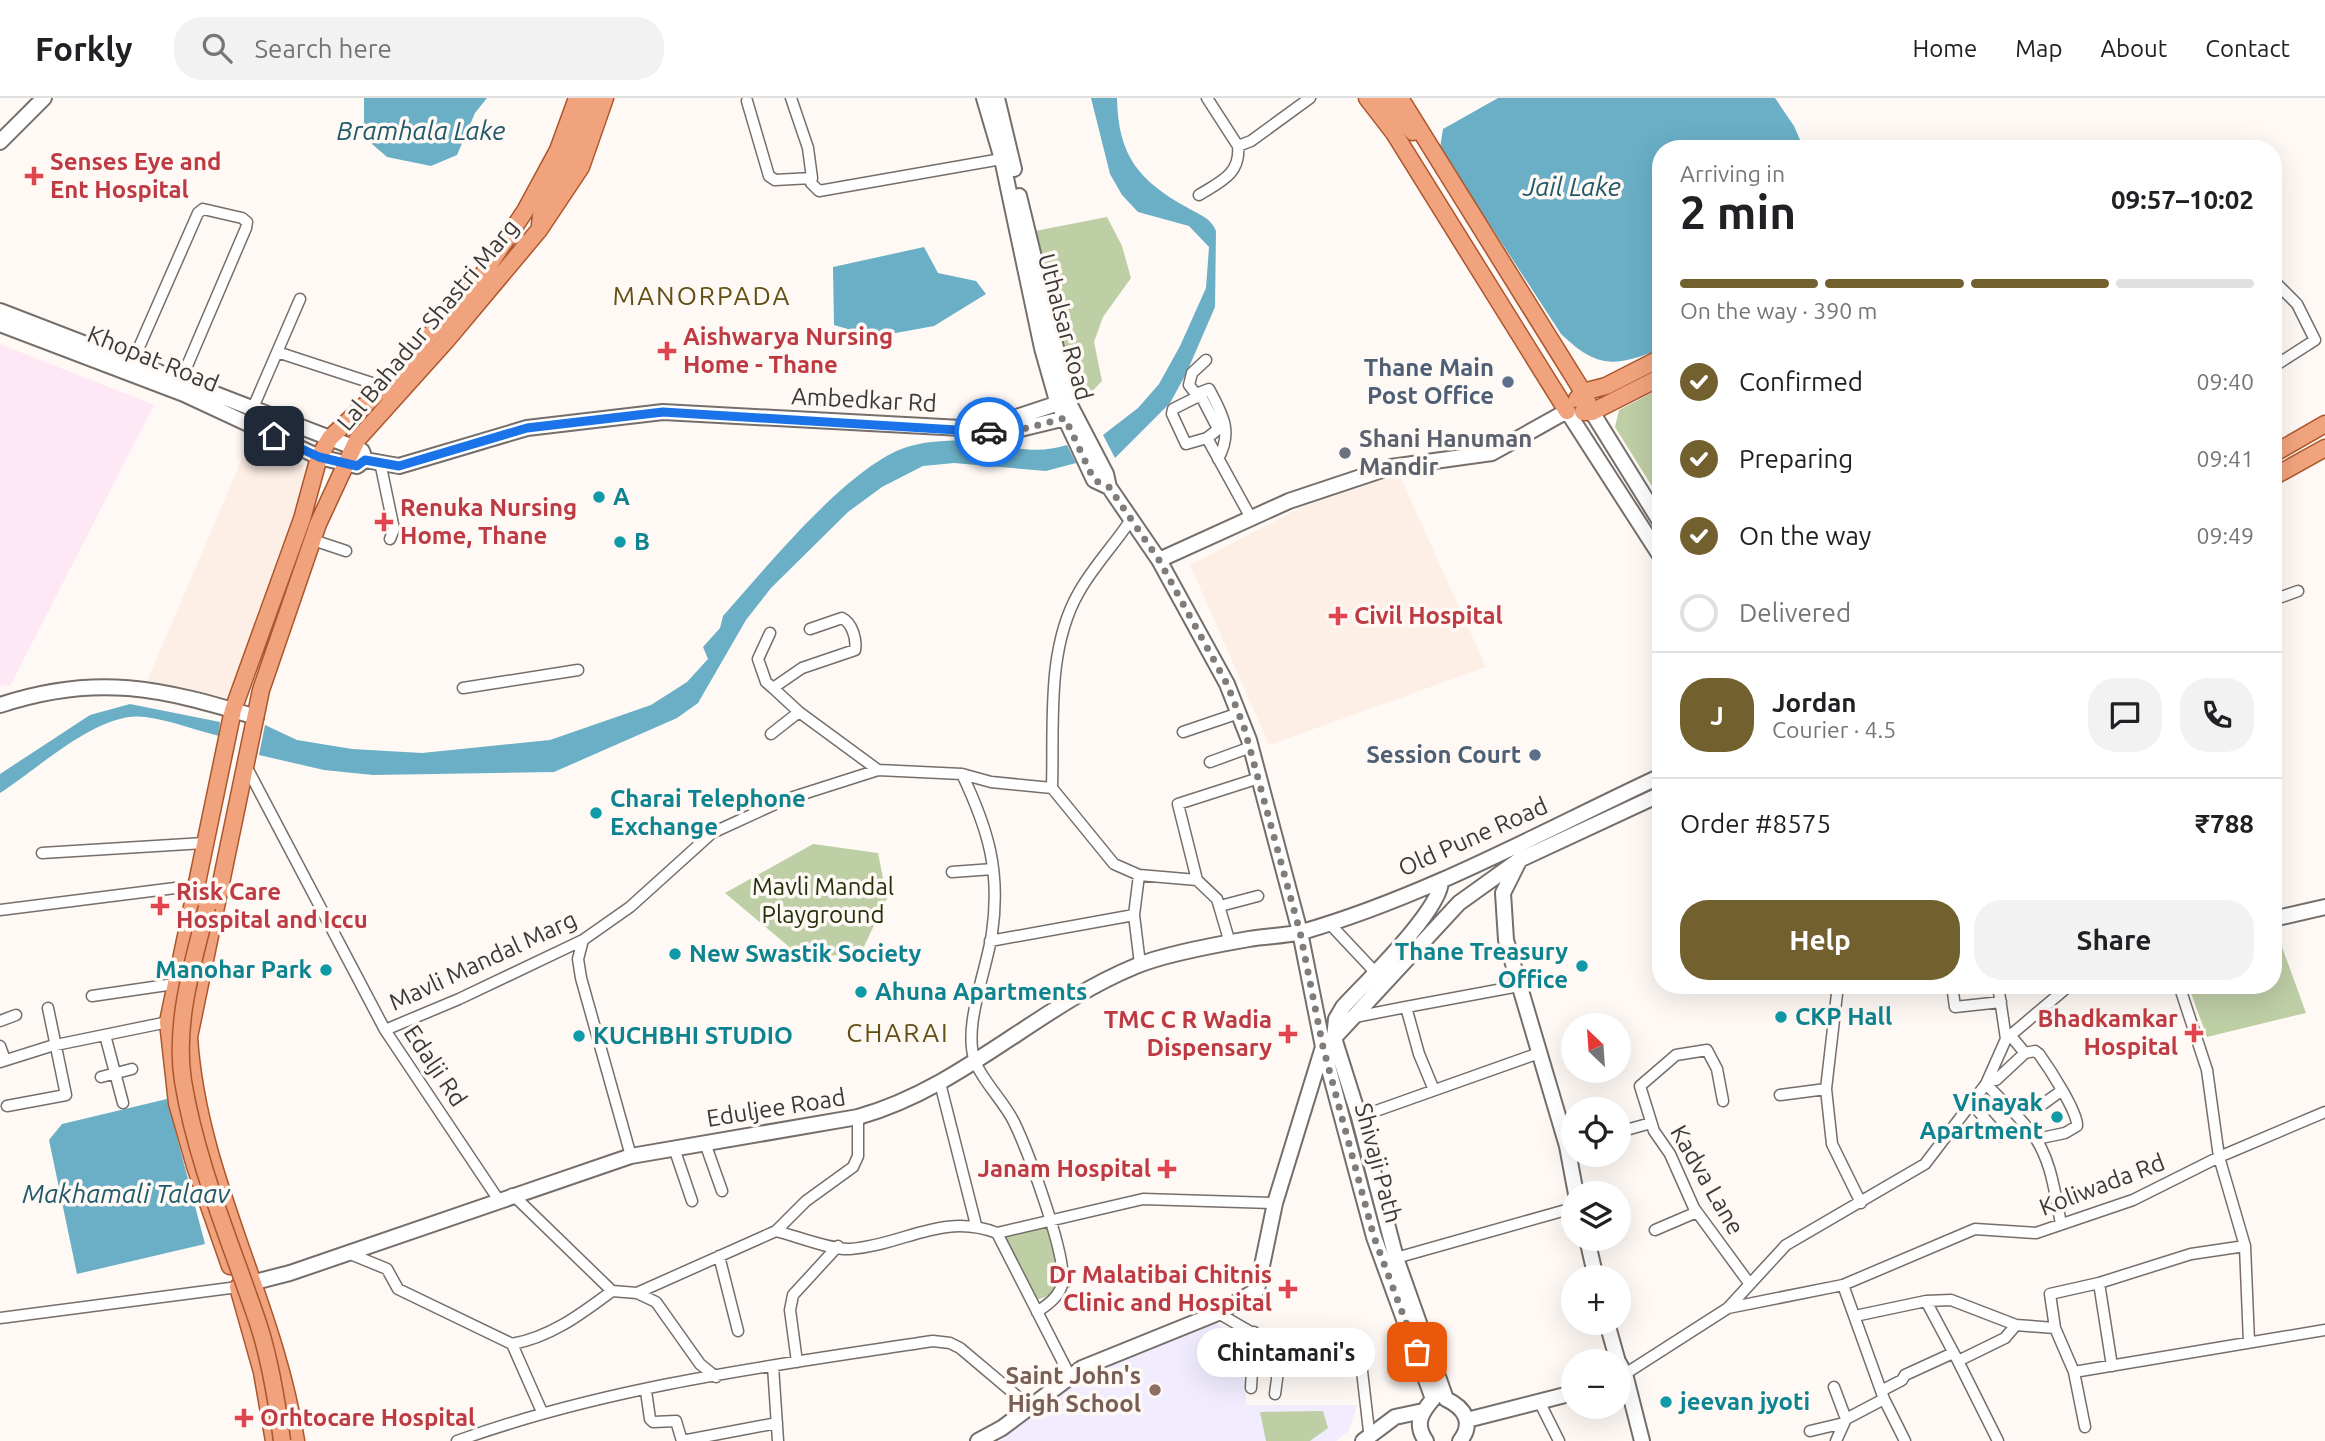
<!DOCTYPE html>
<html lang="en">
<head>
<meta charset="utf-8">
<style>
  :root { --surface:#fff; --page:#f2f2f2; --text:#202124; --muted:#757577; --line:#e0e0e0; --accent:#72612f }
  body { margin:0; font-family:Ubuntu,sans-serif; background:var(--page); color:var(--text); height:100vh; display:flex; flex-direction:column; font-size:26px; white-space:nowrap }
  * { box-sizing:border-box; margin:0 }
  p { font-size:23px; color:var(--muted) }
  .icon { flex:none; width:38px; height:38px; fill:none; stroke:currentColor; stroke-width:2; stroke-linecap:round; stroke-linejoin:round }
  .map { position:relative; flex:1; overflow:hidden }
  .drawer { position:absolute; left:1652px; top:42px; width:630px; height:854px; display:flex; flex-direction:column; background:var(--surface); border-radius:28px; box-shadow:0 7px 28px #0002 }
  .drawer>* { flex:none }
  .needle { width:46px; rotate:335deg }
  .controls { position:absolute; left:1561px; top:915px; display:grid; gap:14px }
  .controls a { display:grid; place-items:center; width:70px; height:70px; border-radius:50%; background:var(--surface); box-shadow:0 7px 28px #0002; font-size:35px }
  .pin { position:absolute; display:grid; place-items:center; width:60px; height:60px; color:#fff; margin:-30px; border-radius:14px; box-shadow:0 4px 10px #0006 }
  .courier { position:absolute; display:grid; place-items:center; width:70px; height:70px; margin:-35px; border:5px solid #1a73e8; border-radius:50%; background:#fff; color:#222; box-shadow:0 2px 9px #0007 }
  .bubble { position:absolute; height:49px; border-radius:24px; background:var(--surface); box-shadow:0 7px 28px #0002; font-size:23px; font-weight:700; line-height:49px; text-align:center }
  .head em { font-style:normal; font-weight:700 }
  .head div { display:flex; flex-direction:column-reverse }
  .head { display:flex; align-items:center; justify-content:space-between; height:119px; padding:0 28px }
  h1 { font-size:46px; font-weight:700; line-height:52px }
  .bar { display:grid; grid-template-columns:repeat(4,1fr); gap:10px 7px; align-content:center; height:84px; padding:0 28px }
  .bar i { height:9px; border-radius:5px; background:var(--line) }
  .bar .on { background:var(--accent) }
  .bar p { grid-column:span 4 }
  .line { display:flex; align-items:center; gap:18px; padding:0 28px; border-top:2px solid var(--line) }
  .line div { flex:1 }
  .round { display:grid; place-items:center; flex:none; width:74px; height:74px; border-radius:28px; background:var(--page) }
  ol { padding:0 28px; list-style:none }
  li { display:flex; align-items:center; gap:21px; height:77px }
  li p { margin-inline-start:auto }
  li .icon { padding:7px; border-radius:50%; background:var(--accent); color:#fff; stroke-width:4 }
  li:last-child { color:var(--muted) }
  li i { width:38px; height:38px; border:4px solid var(--line); border-radius:50% }
  .button { display:flex; gap:14px; margin-top:auto; padding:14px 28px }
  .button a { flex:1; height:80px; border-radius:28px; background:var(--accent); color:#fff; font-size:28px; font-weight:700; line-height:80px; text-align:center }
  .button a+a { background:var(--page); color:var(--text) }
  header { display:flex; align-items:center; gap:42px; box-sizing:border-box; height:98px; padding:0 35px; background:var(--surface); border-bottom:2px solid var(--line) }
  header strong { font-size:33px }
  nav { display:flex; gap:38px; margin-inline-start:auto; font-size:24px }
  .search { width:490px; height:63px; background:var(--page); display:flex; align-items:center; gap:18px; box-sizing:border-box; padding:0 24px; border-radius:28px; color:var(--muted); font-size:26px }
  .map>svg:first-child { display:block }
</style>
</head>
<body>
<header>
<strong>Forkly</strong>
<div class="search"><svg class="icon" aria-label="search" viewBox="0 0 24 24"><circle cx="10" cy="10" r="6"/><path d="M15 15l6 6"/></svg>Search here</div>
<nav><a>Home</a><a>Map</a><a>About</a><a>Contact</a></nav>
</header>
<div class="map">
<svg width="2325" height="1343" viewBox="0 0 2325 1343">
  <rect width="100%" height="100%" fill="#fef9f5"/>
  <!-- built -->
  <path fill="#fdefe6" d="M251,340L301,366L307,378V391L229,598L221,603L147,583Z
    M1399,376L1486,569L1269,647L1190,467L1309,405Z"/>
  <!-- industrial -->
  <path fill="#ffe8f6" d="M0,246L154,307L10,588L0,587Z"/>
  <!-- education -->
  <path fill="#f1edff" d="M1214,1224L1246,1244V1307H1357L1349,1333L1336,1343H999L1082,1277Z"/>
  <!-- green -->
  <path fill="#becea5" d="M1107,119L1122,148L1131,180L1103,219L1094,244L1102,283L1082,304L1073,292L1035,133Z
    M1661,290V403L1615,329L1619,312Z
    M813,746L878,755L887,800L860,857L800,858L725,795Z
    M2277,835L2306,915L2207,939L2188,887H2273V836Z
    M1045,1126L1071,1189L1037,1202L1005,1138Z
    M1323,1313L1328,1330L1310,1343H1266L1260,1314Z"/>
  <!-- water -->
  <path fill="#6aafc6" d="M364,0H487L475,15L457,57L431,68L387,59L372,46L364,31Z
    M1091,0H1117C1118,58 1139,83 1188,110C1200,117 1211,120 1216,133L1215,209L1186,276L1170,305L1115,360L1103,337L1138,310L1159,286L1180,248L1206,190L1209,149L1189,128L1138,114L1122,97L1110,76Z
    M1498,0H1775L1794,28L1804,51H1661V251C1614,269 1598,271 1561,236L1440,50L1443,31Z
    M924,149L938,175L976,183L986,196L934,228L874,239L834,227L833,169Z
    M998,343C1018,354 1045,354 1067,347L1076,365L1046,373L954,365L923,368L882,389L848,414L771,490L746,522L698,605L677,620L554,674L373,677L324,672L259,657L265,627L297,642L352,651L422,655L550,642L651,607L687,584L708,561L703,549L720,530L723,518C764,472 849,367 907,349C936,340 968,343 998,343Z
    M130,606L220,624L219,638C195,632 170,622 145,619C99,612 38,671 0,695V676L90,617Z
    M167,1001L205,1146L77,1176L49,1042L62,1026Z"/>
  <g fill="none" stroke-linecap="round" stroke-linejoin="round">
    <!-- street casing -->
    <g stroke="#756e6a" stroke-width="13">
      <path id="street" d="M791,0L808,50L812,80
        M1207,0L1238,48L1251,43L1310,0
        M747,3L769,78L775,82L812,80L811,85L819,93L1007,60
        M1199,97C1220,84 1241,76 1238,48
        M2273,182L2297,206L2315,242L2273,269
        M277,254L384,289
        M1206,262L1192,275L1189,287L1196,296L1209,291C1223,317 1233,334 1218,361
        M133,263L198,115L203,111L242,120L247,124L246,130L181,282
        M252,312L300,201
        M1207,340L1216,333L1217,329L1202,300L1197,299L1173,311L1172,316L1186,346L1207,340L1251,420
        M380,364L394,431L390,441
        M313,442L346,453
        M2273,502L2298,493
        M770,535L758,561L766,584L773,590L799,614L878,672
        M463,590L578,572
        M773,590L802,570L855,552C857,541 852,525 842,520L810,531
        M1183,634L1239,615
        M771,636L799,614
        M1210,664L1251,649
        M246,668L385,932L498,1101
        M962,676C988,731 1001,773 992,835C987,872 961,932 976,966C986,987 1004,1004 1014,1024C1027,1051 1069,1162 1062,1187C1058,1200 1047,1207 1037,1214
        M1052,690C1054,626 1046,551 1079,494C1093,469 1114,447 1130,423
        M1052,690L1114,766L1139,777L1197,782
        M42,755L204,745
        M952,774L993,771
        M1139,777L1134,817L1140,866
        M1220,808L1258,798
        M0,812L199,787
        M1328,824L1375,874
        M583,842L578,861L581,880L631,1058
        M990,843L1134,817
        M1230,845L1217,801L1197,782L1178,706L1259,680
        M1838,887L1826,991L1832,1046L1861,1105
        M1952,887L1955,909L2001,904
        M1998,887L2006,941
        M2179,887L2207,972L2219,1059L2245,1148L2249,1244
        M92,898L174,886
        M1355,919L1406,909
        M0,923L16,917
        M385,932L459,901L583,842L630,809L712,735L784,702L878,672L962,676L991,684L1052,690
        M105,937L123,1005
        M2010,937L2025,955L2035,953L2039,956C2049,970 2078,1014 2077,1028L2065,1035L2041,1040
        M0,948L5,962
        M0,964L51,948L168,924
        M101,979L132,971
        M1996,982L2025,955
        M940,985L976,1127
        M1986,986C2001,1002 2018,1017 2031,1034C2051,1059 2055,1095 2061,1126
        M1434,992L1419,956L1406,909L1519,888
        M1780,997L1826,991
        M1723,1003L1717,971L1707,952L1676,957L1640,988L1654,1033L1670,1056L1694,1110L1749,1185
        M1972,1006L2000,1038
        M2043,1006L2061,993
        M7,1008L66,997L48,910
        M1359,1019L1539,955
        M1619,1034L1651,1025
        M705,1045L722,1093
        M674,1050L692,1103
        M512,1096L612,1193L637,1195L656,1204L700,1266L716,1279
        M1655,1132L1697,1114
        M776,1133C796,1138 831,1152 850,1151C904,1147 942,1114 997,1135L1143,1101L1275,1105
        M997,1135L1070,1278
        M348,1155L387,1171L398,1191L512,1246
        M719,1158L738,1233
        M1396,1160L1573,1110
        M2099,1185L2112,1268
        M637,1195L776,1133L806,1103L853,1069L858,1058V1019
        M1728,1210L1843,1187L1975,1131L2036,1135L2133,1102L2219,1059L2325,1014
        M1218,1215L1280,1251L1355,1262L1362,1273L1370,1342
        M1855,1218L1926,1203L1951,1202L2016,1227L2005,1240L1958,1263L1926,1203
        M0,1220L238,1189
        M2016,1227L2055,1230L2074,1274L2325,1232
        M2055,1230L2050,1196L2099,1185L2191,1156L2245,1148
        M512,1246C551,1239 581,1216 612,1193
        M512,1246L542,1314
        M1958,1263L1998,1343
        M797,1264L790,1212L793,1197L838,1148
        M773,1268L778,1343
        M2074,1274L2085,1329
        M1625,1276L1728,1210L1786,1147L1925,1066L1986,986L2006,941L2070,887
        M1834,1289L1846,1321
        M1251,1290L1254,1234
        M646,1293L650,1321L653,1324L676,1323L682,1343
        M1881,1293L1902,1282L1905,1277L1953,1255
        M1275,1296L1281,1251
        M1884,1301L1905,1343
        M1540,1305L1559,1343
        M1810,1333L1844,1325
        M457,1343C609,1288 774,1267 933,1243L950,1245L960,1250L1030,1309
        M682,1343L777,1325
        M1836,1343L1846,1321L1884,1301L1843,1187"/>
    </g>
    <!-- secondary casing -->
    <g stroke="#756e6a" stroke-width="18">
      <path id="secondary" d="M984,0L1002,61L1042,250L1057,303L1094,382L1109,389L1159,462L1227,586L1249,642L1300,834L1323,949L1374,1139L1433,1301C1421,1315 1414,1326 1426,1343
        M997,0L1014,71
        M0,44L44,0
        M1019,98L1070,307L1106,376L1109,389
        M0,213L353,349L362,353L365,362
        M0,226L184,296L319,359L357,368L365,362
        M1592,314L1661,425
        M980,331L1000,336L1074,318
        M365,362L399,368L527,330L663,314L980,331L1068,302
        M1159,462L1289,403L1391,369L1492,355L1567,313L1661,459
        M0,607C96,575 161,590 256,619
        M1519,763L1503,795L1506,842L1567,1048L1576,1096
        M2273,821L2325,809
        M1334,940L1336,921L1343,909C1365,885 1441,812 1441,783
        M1587,1141L1596,1180
        M243,1187L290,1175L631,1058L858,1019C962,990 1038,908 1136,868C1162,857 1220,846 1249,841C1266,838 1285,838 1302,834C1427,798 1543,733 1661,678
        M1607,1225L1618,1264
        M1619,1265L1625,1276L1642,1343
        M1467,1322L1573,1295
        M978,1343L1002,1330L1082,1270L1218,1215L1257,1192L1275,1105L1323,949
        M1363,1343L1395,1319L1423,1313
        M1460,1343C1474,1325 1465,1310 1446,1301L1396,1160L1359,1019L1334,940L1459,805L1519,762L1661,696"/>
    </g>
    <!-- primary casing -->
    <g stroke="#ac562c" stroke-width="19">
      <path id="primary" d="M1367,0L1394,35L1567,313
        M1384,0L1413,34
        M1400,0L1583,294L1592,314
        M540,126L542,109L566,64L590,0
        M1577,301L1583,294L1606,288L1661,260
        M1583,314H1592L1661,279
        M2273,356L2325,326
        M2273,379L2325,350
        M230,1168L195,1068L177,1005L168,924L233,612L302,421L319,359L330,340L384,289L481,179L525,113L558,52L577,0
        M238,1189L262,1274L274,1343
        M296,1343C275,1205 198,1080 189,939L261,592L318,426L357,342L446,243L539,132L581,69L605,0"/>
    </g>
    <!-- street -->
    <use href="#street" stroke="#fff" stroke-width="10"/>
    <!-- secondary -->
    <use href="#secondary" stroke="#fff" stroke-width="14"/>
    <!-- primary -->
    <use href="#primary" stroke="#f1a37d" stroke-width="16"/>
    <!-- primary-bridge casing -->
    <g stroke="#ac562c" stroke-width="19" stroke-linecap="butt">
      <path id="primary-bridge" d="M207,809C193,865 174,925 183,983C197,1068 232,1147 259,1228C271,1266 277,1304 282,1343"/>
    </g>
    <!-- primary-bridge -->
    <use href="#primary-bridge" stroke="#f1a37d" stroke-width="16"/>
  </g>
  <g fill="none" stroke-linecap="round" stroke-linejoin="round">
    <!-- done -->
    <path stroke="#807c7a" stroke-width="7" stroke-dasharray="0 12.6" d="M989,334L1000,337L1065,320L1094,382L1109,389L1159,462L1227,586L1244,629L1300,834L1323,949L1374,1139L1417,1254"/>
    <!-- route -->
    <path stroke="#1a73e8" stroke-width="9" d="M274,338L319,359L357,368L365,362L399,368L527,330L663,314L989,334"/>
  </g>
  <!-- markers -->
  <g fill="#e0444e" stroke="#fef9f5" stroke-width="2.5">
    <path d="M30.5 67.5h7v7h7v7h-7v7h-7v-7h-7v-7h7z"/>
    <path d="M663.5 242.5h7v7h7v7h-7v7h-7v-7h-7v-7h7z"/>
    <path d="M380.5 413.5h7v7h7v7h-7v7h-7v-7h-7v-7h7z"/>
    <path d="M1334.5 507.5h7v7h7v7h-7v7h-7v-7h-7v-7h7z"/>
    <path d="M156.5 797.5h7v7h7v7h-7v7h-7v-7h-7v-7h7z"/>
    <path d="M2190.5 924.5h7v7h7v7h-7v7h-7v-7h-7v-7h7z"/>
    <path d="M1284.5 925.5h7v7h7v7h-7v7h-7v-7h-7v-7h7z"/>
    <path d="M1163.5 1060.5h7v7h7v7h-7v7h-7v-7h-7v-7h7z"/>
    <path d="M1284.5 1180.5h7v7h7v7h-7v7h-7v-7h-7v-7h7z"/>
    <path d="M240.5 1309.5h7v7h7v7h-7v7h-7v-7h-7v-7h7z"/>
  </g>
  <g fill="#5c6f8a" stroke="#fef9f5" stroke-width="2.5">
    <circle cx="1508" cy="284" r="7"/>
    <circle cx="1535" cy="657" r="7"/>
  </g>
  <circle fill="#6b7280" stroke="#fef9f5" stroke-width="2.5" cx="1345" cy="355" r="7"/>
  <g fill="#0f9aa8" stroke="#fef9f5" stroke-width="2.5">
    <circle cx="599" cy="399" r="7"/>
    <circle cx="620" cy="444" r="7"/>
    <circle cx="596" cy="715" r="7"/>
    <circle cx="675" cy="856" r="7"/>
    <circle cx="1582" cy="868" r="7"/>
    <circle cx="326" cy="872" r="7"/>
    <circle cx="861" cy="894" r="7"/>
    <circle cx="1781" cy="919" r="7"/>
    <circle cx="579" cy="938" r="7"/>
    <circle cx="2057" cy="1019" r="7"/>
    <circle cx="1666" cy="1304" r="7"/>
  </g>
  <circle fill="#8d6e63" stroke="#fef9f5" stroke-width="2.5" cx="1155" cy="1292" r="7"/>
  <g text-anchor="middle" stroke-width="7" stroke-linejoin="round" paint-order="stroke">
    <!-- health labels -->
    <g font-size="24" font-weight="bold" fill="#be3a42" stroke="#fef9f5" text-anchor="start">
      <text x="50" y="72">Senses Eye and<tspan x="50" dy="28">Ent Hospital</tspan></text>
      <text x="683" y="247">Aishwarya Nursing<tspan x="683" dy="28">Home - Thane</tspan></text>
      <text x="400" y="418">Renuka Nursing<tspan x="400" dy="28">Home, Thane</tspan></text>
      <text x="1354" y="526">Civil Hospital</text>
      <text x="176" y="802">Risk Care<tspan x="176" dy="28">Hospital and Iccu</tspan></text>
      <text x="2178" y="929" text-anchor="end">Bhadkamkar<tspan x="2178" dy="28">Hospital</tspan></text>
      <text x="1272" y="930" text-anchor="end">TMC C R Wadia<tspan x="1272" dy="28">Dispensary</tspan></text>
      <text x="1151" y="1079" text-anchor="end">Janam Hospital</text>
      <text x="1272" y="1185" text-anchor="end">Dr Malatibai Chitnis<tspan x="1272" dy="28">Clinic and Hospital</tspan></text>
      <text x="260" y="1328">Orhtocare Hospital</text>
    </g>
    <!-- street labels -->
    <g font-size="24" fill="#3c3937" stroke="#fef9f5">
      <text transform="translate(428 227) rotate(-50)" y="8">Lal Bahadur Shastri Marg</text>
      <text transform="translate(1065 229) rotate(75)" y="8">Uthalsar Road</text>
      <text transform="translate(153 261) rotate(22)" y="8">Khopat Road</text>
      <text transform="translate(864 302) rotate(3)" y="8">Ambedkar Rd</text>
      <text transform="translate(1473 739) rotate(-24)" y="8">Old Pune Road</text>
      <text transform="translate(483 863) rotate(-25)" y="8">Mavli Mandal Marg</text>
      <text transform="translate(435 968) rotate(56)" y="8">Edalji Rd</text>
      <text transform="translate(776 1010) rotate(-9)" y="8">Eduljee Road</text>
      <text transform="translate(1378 1065) rotate(75)" y="8">Shivaji Path</text>
      <text transform="translate(1707 1082) rotate(60)" y="8">Kadva Lane</text>
      <text transform="translate(2102 1087) rotate(-21)" y="8">Koliwada Rd</text>
    </g>
    <!-- service labels -->
    <g font-size="24" font-weight="bold" fill="#4e5e75" stroke="#fef9f5" text-anchor="end">
      <text x="1494" y="278">Thane Main<tspan x="1494" dy="28">Post Office</tspan></text>
      <text x="1521" y="665">Session Court</text>
    </g>
    <!-- worship labels -->
    <g font-size="24" font-weight="bold" fill="#5b616d" stroke="#fef9f5" text-anchor="start">
      <text x="1359" y="349">Shani Hanuman<tspan x="1359" dy="28">Mandir</tspan></text>
    </g>
    <!-- culture labels -->
    <g font-size="24" font-weight="bold" fill="#0d838f" stroke="#fef9f5" text-anchor="start">
      <text x="613" y="407">A</text>
      <text x="634" y="452">B</text>
      <text x="610" y="709">Charai Telephone<tspan x="610" dy="28">Exchange</tspan></text>
      <text x="1568" y="862" text-anchor="end">Thane Treasury<tspan x="1568" dy="28">Office</tspan></text>
      <text x="689" y="864">New Swastik Society</text>
      <text x="312" y="880" text-anchor="end">Manohar Park</text>
      <text x="875" y="902">Ahuna Apartments</text>
      <text x="1795" y="927">CKP Hall</text>
      <text x="593" y="946">KUCHBHI STUDIO</text>
      <text x="2043" y="1013" text-anchor="end">Vinayak<tspan x="2043" dy="28">Apartment</tspan></text>
      <text x="1680" y="1312">jeevan jyoti</text>
    </g>
    <!-- park labels -->
    <g font-size="24" fill="#243108" stroke="#fef9f5">
      <text x="823" y="797">Mavli Mandal<tspan x="823" dy="28">Playground</tspan></text>
    </g>
    <!-- education labels -->
    <g font-size="24" font-weight="bold" fill="#785e54" stroke="#fef9f5" text-anchor="end">
      <text x="1141" y="1286">Saint John's<tspan x="1141" dy="28">High School</tspan></text>
    </g>
    <!-- water labels -->
    <g font-size="26" font-style="italic" fill="#20596a" stroke="#fef9f5">
      <text x="421" y="42">Bramhala Lake</text>
      <text x="1572" y="98">Jail Lake</text>
      <text x="126" y="1105">Makhamali Talaav</text>
    </g>
    <!-- neighbourhood labels -->
    <g font-size="26" letter-spacing="2" fill="#624f12" stroke="#fef9f5">
      <text x="702" y="207">MANORPADA</text>
      <text x="898" y="944">CHARAI</text>
    </g>
  </g>
</svg>
<div class="controls">
<a><svg class="needle" viewBox="-14 -14 28 28"><path d="M0-13l5 13h-10z" fill="#e53935"/><path d="M0 13l5-13h-10z" fill="#757577"/></svg></a>
<a><svg class="icon" aria-label="locate" viewBox="0 0 24 24"><circle cx="12" cy="12" r="6"/><path d="M12 2v4M12 18v4M2 12h4M18 12h4"/></svg></a>
<a><svg class="icon" aria-label="layers" viewBox="0 0 24 24"><path d="M12 4l9 5-9 5-9-5zM3 14l9 5 9-5"/></svg></a>
<a>+</a>
<a>−</a>
</div>
<div class="pin" style="left:1417px;top:1254px;background:#ea580c"><svg class="icon" aria-label="bag" viewBox="0 0 24 24"><path d="M5 8h14l-1 12H6zM9 8a3 3 0 0 1 6 0"/></svg></div>
<div class="pin" style="left:274px;top:338px;background:#1f2937"><svg class="icon" aria-label="home" viewBox="0 0 24 24"><path d="M3 11l9-7 9 7M6 9v11h12V9"/></svg></div>
<div class="courier" style="left:989px;top:334px"><svg class="icon" aria-label="car" viewBox="0 0 24 24"><path d="M5 17H2v-5l4-1 3-4h7l3 4 3 1v5h-3M9 17h6M6 11h13"/><circle cx="7" cy="17" r="2"/><circle cx="17" cy="17" r="2"/></svg></div>
<div class="bubble" style="left:1197px;top:1230px;width:178px">Chintamani's</div>
<section class="drawer">
<div class="head"><div><h1>2 min</h1><p>Arriving in</p></div><em>09:57–10:02</em></div>
<div class="bar"><i class="on"></i><i class="on"></i><i class="on"></i><i></i><p>On the way · 390 m</p></div>
<ol>
<li><svg class="icon" aria-label="check" viewBox="0 0 24 24"><path d="M5 12l5 5 9-10"/></svg>Confirmed<p>09:40</p></li>
<li><svg class="icon" aria-label="check" viewBox="0 0 24 24"><path d="M5 12l5 5 9-10"/></svg>Preparing<p>09:41</p></li>
<li><svg class="icon" aria-label="check" viewBox="0 0 24 24"><path d="M5 12l5 5 9-10"/></svg>On the way<p>09:49</p></li>
<li><i></i>Delivered</li>
</ol>
<div class="line" style="height:126px"><b class="round" style="background:var(--accent);color:#fff">J</b><div><b>Jordan</b><p>Courier · 4.5</p></div><a class="round"><svg class="icon" aria-label="chat" viewBox="0 0 24 24"><path d="M4 5h16v11H9l-5 4z"/></svg></a><a class="round"><svg class="icon" aria-label="phone" viewBox="0 0 24 24"><path d="M5 4h4l2 5-3 2q2 4 5 5l2-3 5 2v4C11 20 4 13 5 4z"/></svg></a></div>
<div class="line" style="height:91px"><div>Order #8575</div><b>₹788</b></div>
<div class="button"><a>Help</a><a>Share</a></div>
</section>
</div>
</body>
</html>
